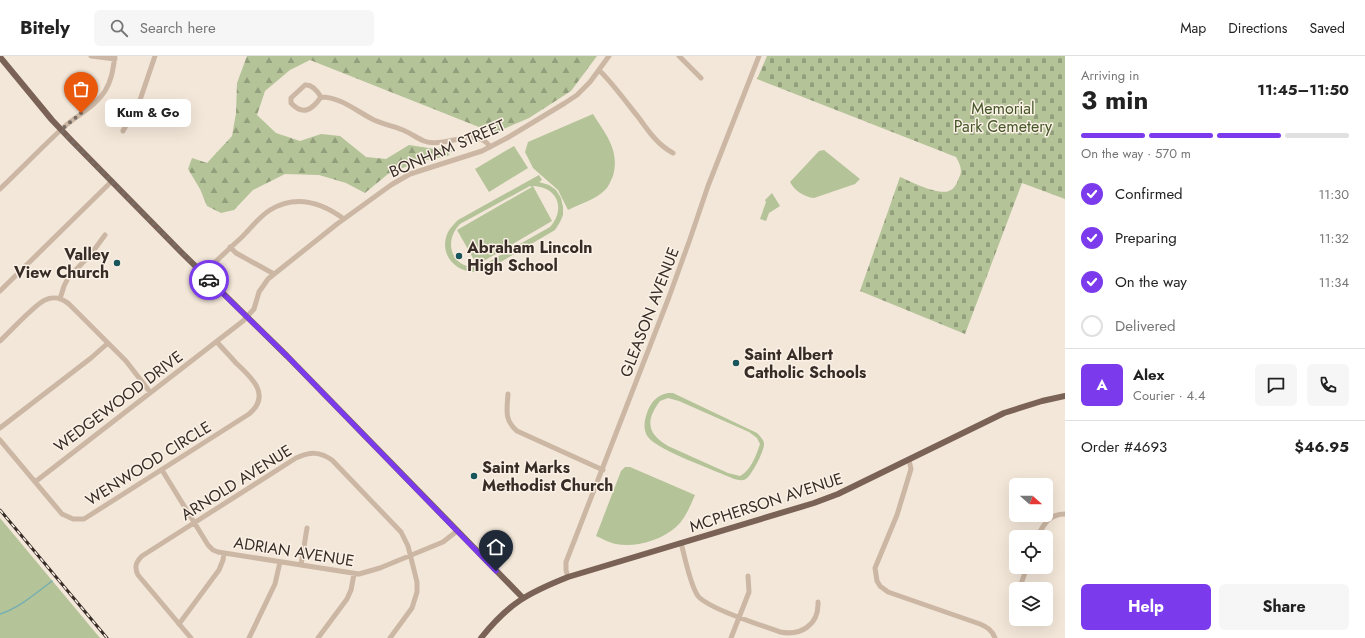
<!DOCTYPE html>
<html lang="en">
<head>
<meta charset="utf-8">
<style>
  :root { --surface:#fff; --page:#f6f6f6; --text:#222; --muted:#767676; --line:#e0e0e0; --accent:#7c3aed }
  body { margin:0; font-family:Jost,sans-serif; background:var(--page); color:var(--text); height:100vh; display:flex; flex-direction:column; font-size:15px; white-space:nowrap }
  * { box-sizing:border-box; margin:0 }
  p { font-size:13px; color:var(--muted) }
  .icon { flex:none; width:22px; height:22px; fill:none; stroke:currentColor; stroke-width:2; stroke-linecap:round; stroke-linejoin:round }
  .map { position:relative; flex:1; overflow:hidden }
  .details { display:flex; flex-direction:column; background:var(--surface); width:300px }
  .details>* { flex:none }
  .needle { width:26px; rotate:111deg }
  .tools { position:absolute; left:1009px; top:422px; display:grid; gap:8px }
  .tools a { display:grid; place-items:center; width:44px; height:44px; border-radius:6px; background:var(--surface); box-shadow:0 4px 16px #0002; font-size:20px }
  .pin { position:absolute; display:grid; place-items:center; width:34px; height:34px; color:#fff; margin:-41px -17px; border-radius:50% 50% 50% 0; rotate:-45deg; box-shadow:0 0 4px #0007 }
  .pin .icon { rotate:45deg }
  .courier { position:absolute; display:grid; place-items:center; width:40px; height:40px; margin:-20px; border:3px solid #7c3aed; border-radius:50%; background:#fff; color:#222; box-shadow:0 1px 5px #0007 }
  .bubble { position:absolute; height:28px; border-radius:6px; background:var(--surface); box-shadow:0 4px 16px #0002; font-size:13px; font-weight:700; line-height:28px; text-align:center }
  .head em { font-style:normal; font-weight:700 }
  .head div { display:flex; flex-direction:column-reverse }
  .head { display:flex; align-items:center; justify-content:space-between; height:68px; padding:0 16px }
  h1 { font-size:26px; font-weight:700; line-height:30px }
  .bar { display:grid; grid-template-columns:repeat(4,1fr); gap:6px 4px; align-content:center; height:48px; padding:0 16px }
  .bar i { height:5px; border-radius:3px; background:var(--line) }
  .bar .on { background:var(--accent) }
  .bar p { grid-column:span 4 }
  .line { display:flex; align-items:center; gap:10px; padding:0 16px; border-top:1px solid var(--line) }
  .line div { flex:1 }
  .round { display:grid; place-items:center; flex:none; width:42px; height:42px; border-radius:6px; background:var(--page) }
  ol { padding:0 16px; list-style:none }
  li { display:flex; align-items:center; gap:12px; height:44px }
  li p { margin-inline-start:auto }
  li .icon { padding:4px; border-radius:50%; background:var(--accent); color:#fff; stroke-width:4 }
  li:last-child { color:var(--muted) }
  li i { width:22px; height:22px; border:2px solid var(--line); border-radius:50% }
  .cta { display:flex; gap:8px; margin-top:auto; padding:8px 16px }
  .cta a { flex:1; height:46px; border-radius:6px; background:var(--accent); color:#fff; font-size:16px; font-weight:700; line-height:46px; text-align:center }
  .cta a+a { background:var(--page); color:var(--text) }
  header { display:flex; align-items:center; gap:24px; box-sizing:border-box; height:56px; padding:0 20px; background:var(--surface); border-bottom:1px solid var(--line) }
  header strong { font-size:19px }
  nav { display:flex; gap:22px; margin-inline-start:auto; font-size:14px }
  .search { width:280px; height:36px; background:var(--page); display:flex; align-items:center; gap:10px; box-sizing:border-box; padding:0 14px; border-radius:6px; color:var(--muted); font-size:15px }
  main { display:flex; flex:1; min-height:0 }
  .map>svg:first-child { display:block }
</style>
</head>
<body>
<header>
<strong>Bitely</strong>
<div class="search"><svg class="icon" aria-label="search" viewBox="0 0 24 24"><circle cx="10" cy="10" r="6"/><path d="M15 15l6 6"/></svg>Search here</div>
<nav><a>Map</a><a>Directions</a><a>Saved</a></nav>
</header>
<main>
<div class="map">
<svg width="1065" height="582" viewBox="0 0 1065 582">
  <defs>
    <pattern id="forest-firs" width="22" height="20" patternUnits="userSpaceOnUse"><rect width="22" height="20" fill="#b4c398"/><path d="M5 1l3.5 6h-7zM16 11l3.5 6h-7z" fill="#939f7c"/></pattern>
    <pattern id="cemetery-stones" width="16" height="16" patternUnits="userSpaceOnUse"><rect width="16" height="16" fill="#b4c398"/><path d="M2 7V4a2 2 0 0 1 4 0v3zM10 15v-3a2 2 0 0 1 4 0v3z" fill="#939f7c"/></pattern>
  </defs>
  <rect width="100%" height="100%" fill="#f3e7d9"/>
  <!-- forest -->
  <path fill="url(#forest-firs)" d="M247,0H597L571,35L529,62L494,77L310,4L290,14L265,35L257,59L276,77L300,85L321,78L340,80L366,101L386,103L409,89L435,93L455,92L448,100L420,105L388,118L365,137L346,127L319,119L285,118L253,134L234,154L221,157L207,150L200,133L188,113L192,102L207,107L232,80L236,57L237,27Z"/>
  <!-- cemetery -->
  <path fill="url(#cemetery-stones)" d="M767,0H1065V143L1022,127L965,278L860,235L900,121C912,126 940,141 951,134C954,132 957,128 958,124C963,115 961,110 956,101L757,23Z"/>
  <!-- park -->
  <path fill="#b4c398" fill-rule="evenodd" d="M593,58C606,79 620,94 613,120C611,124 609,130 606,133C597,143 580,148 568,154L558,134L533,112L525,96L528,86Z
    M514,90L528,112L489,136L475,113Z
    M824,94L860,123L855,128L814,142C804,141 795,135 790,126L819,95Z
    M539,119L542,124L539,126L549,129L556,134L561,142L563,151V159L560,166L555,174L487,214C463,223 436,202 448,176C451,171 454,168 458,164ZM530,130L532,131L457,174L477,209L552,165L533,130C558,131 566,153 550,171L483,209C456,218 440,189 460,168Z
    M772,137L780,150L769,157L766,165L760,163L766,146L765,144Z
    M668,337H673L757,377C760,380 763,383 764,387C765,394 752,419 746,423C742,425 738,424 734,423C717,415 657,394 648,381C643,374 644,365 647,357C650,347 657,339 668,337ZM668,342L679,345L749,376L757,382L760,388C756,400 751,414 740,420L728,417L668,390C646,377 646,364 660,345Z
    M625,411H630L695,439C690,450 686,462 676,471C662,484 635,492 616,488C609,487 602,482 596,480L621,415Z
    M0,462L100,582H0Z"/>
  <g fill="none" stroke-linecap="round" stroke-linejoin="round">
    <!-- stream -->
    <path stroke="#76afb2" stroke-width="1.5" d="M0,558C19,552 36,537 52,525"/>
    <!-- minor -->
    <path stroke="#ccb7a4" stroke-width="5" d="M91,0L115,3
      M679,0L701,22
      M600,15C614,29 626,46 639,62C649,76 658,89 673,97
      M305,29C312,28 318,36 321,41C312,54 303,60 291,47V42Z
      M321,41C341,41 356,55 374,64C383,68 393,70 403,74C410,77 417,82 424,85C445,93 477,69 490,91
      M123,75L140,44L155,0
      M0,133C21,113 42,91 64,71C77,59 95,51 105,35C112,24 113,12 115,0
      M230,191L236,197L274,218
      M203,218C216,205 230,192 243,180C252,171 259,161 270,154C296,138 321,146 344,163
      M0,235L112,125
      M60,243L64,230L68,222L91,198L105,179
      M0,285C10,276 34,249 45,244C53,240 62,242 69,248L126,305L150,336
      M508,338C507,354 504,364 517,375L603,414
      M0,372L91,302L108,287
      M0,384L62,458L73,463H84L249,358C272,339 251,321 236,307C230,300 223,293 217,286
      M909,404L911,413L897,459L875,512L877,525L880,530L888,536L980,568C987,571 992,574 995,582
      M162,414L208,489L213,494L218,496L359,518L380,512L443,486L457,475
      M35,426L243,265L254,253L259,236L268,223L337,168L391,129L410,118L482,95L507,82L565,47L577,39L590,26L609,0
      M1037,481C1044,468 1049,458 1065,458
      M681,487C685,501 690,529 698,540C709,553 761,569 780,576C801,580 819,569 818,546
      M301,509L307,472
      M568,521L566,514V506L669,241L690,183L708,130L759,0
      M1021,528L1027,511
      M179,568L219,514L223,504L224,497
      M191,582L138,519C134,511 136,506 142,500L296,402C310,396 319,395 332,404L401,476L408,490L417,526V536L412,552L390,582
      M249,582L275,528L280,506
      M318,582L347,543L351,534L354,518
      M731,582L749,536L748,520"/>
    <!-- major -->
    <path stroke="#7a6356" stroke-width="6" d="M0,1L52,64L72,85L182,197L287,300L522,541
      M481,582C509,547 528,537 568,521L814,447L838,438L1004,357L1042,345L1065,340"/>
    <!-- rail casing -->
    <g stroke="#372c26" stroke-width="3">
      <path id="rail" d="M0,454L107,582"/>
    </g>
    <!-- rail -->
    <use href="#rail" stroke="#fbf1e6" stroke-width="1.5" stroke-dasharray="4.5" stroke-linecap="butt"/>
  </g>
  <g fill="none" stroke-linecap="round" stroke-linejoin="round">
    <!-- done -->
    <path stroke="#796d65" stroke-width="4" stroke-dasharray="0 7.2" d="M81,57L61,74L209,224"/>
    <!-- route -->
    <path stroke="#7c3aed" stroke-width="5" d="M209,224L287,300L496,515"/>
  </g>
  <!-- markers -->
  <g fill="#19565b" stroke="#fbf1e6" stroke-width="1.5">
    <circle cx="459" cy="200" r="4"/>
    <circle cx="117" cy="207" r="4"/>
    <circle cx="736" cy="307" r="4"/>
    <circle cx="474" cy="420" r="4"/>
  </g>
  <g text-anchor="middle" stroke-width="3" stroke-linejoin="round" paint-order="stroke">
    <!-- park labels -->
    <g font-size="16" fill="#455728" stroke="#fbf1e6">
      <text x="1003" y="58">Memorial<tspan x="1003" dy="18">Park Cemetery</tspan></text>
    </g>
    <!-- street labels -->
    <g font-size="16" fill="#372c26" stroke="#fbf1e6">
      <text transform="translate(447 92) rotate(-23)" y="6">BONHAM STREET</text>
      <text transform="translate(649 256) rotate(-69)" y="6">GLEASON AVENUE</text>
      <text transform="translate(118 345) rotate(-37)" y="6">WEDGEWOOD DRIVE</text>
      <text transform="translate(148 407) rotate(-32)" y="6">WENWOOD CIRCLE</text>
      <text transform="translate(236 426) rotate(-32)" y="6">ARNOLD AVENUE</text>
      <text transform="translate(766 446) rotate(-18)" y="6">MCPHERSON AVENUE</text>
      <text transform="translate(294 495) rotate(9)" y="6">ADRIAN AVENUE</text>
    </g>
    <!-- poi labels -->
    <g font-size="16" font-weight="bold" fill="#372c26" stroke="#fbf1e6" text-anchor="start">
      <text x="467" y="197">Abraham Lincoln<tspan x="467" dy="18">High School</tspan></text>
      <text x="109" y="204" text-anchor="end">Valley<tspan x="109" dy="18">View Church</tspan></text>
      <text x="744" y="304">Saint Albert<tspan x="744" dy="18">Catholic Schools</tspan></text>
      <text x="482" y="417">Saint Marks<tspan x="482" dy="18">Methodist Church</tspan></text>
    </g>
  </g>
</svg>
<div class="tools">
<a><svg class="needle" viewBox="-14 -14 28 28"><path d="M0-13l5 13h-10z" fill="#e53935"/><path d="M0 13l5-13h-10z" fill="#767676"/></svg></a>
<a><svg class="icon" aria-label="locate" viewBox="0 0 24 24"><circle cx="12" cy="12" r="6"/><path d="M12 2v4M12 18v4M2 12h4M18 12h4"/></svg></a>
<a><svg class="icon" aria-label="layers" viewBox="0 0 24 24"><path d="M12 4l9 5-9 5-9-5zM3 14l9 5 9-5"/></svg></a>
</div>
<div class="pin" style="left:81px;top:57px;background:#ea580c"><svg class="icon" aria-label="bag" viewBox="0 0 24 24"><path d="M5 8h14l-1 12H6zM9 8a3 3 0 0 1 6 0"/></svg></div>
<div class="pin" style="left:496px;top:515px;background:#1f2937"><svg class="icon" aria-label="home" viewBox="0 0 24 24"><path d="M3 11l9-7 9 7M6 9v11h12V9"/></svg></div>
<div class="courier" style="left:209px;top:224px"><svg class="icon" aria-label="car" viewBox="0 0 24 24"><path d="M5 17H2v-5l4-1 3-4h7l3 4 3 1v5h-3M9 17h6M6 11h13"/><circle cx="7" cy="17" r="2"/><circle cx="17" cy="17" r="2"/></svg></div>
<div class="bubble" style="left:105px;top:43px;width:86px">Kum &amp; Go</div>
</div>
<section class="details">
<div class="head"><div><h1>3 min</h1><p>Arriving in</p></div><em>11:45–11:50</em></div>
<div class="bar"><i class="on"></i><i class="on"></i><i class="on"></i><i></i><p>On the way · 570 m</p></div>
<ol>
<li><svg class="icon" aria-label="check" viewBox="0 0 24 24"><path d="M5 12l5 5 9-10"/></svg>Confirmed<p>11:30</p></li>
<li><svg class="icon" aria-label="check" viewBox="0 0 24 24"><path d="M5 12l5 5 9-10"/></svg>Preparing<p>11:32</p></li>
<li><svg class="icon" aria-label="check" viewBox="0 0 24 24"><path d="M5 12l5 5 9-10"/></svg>On the way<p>11:34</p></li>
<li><i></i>Delivered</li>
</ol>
<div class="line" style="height:72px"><b class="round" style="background:var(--accent);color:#fff">A</b><div><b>Alex</b><p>Courier · 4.4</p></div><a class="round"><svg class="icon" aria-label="chat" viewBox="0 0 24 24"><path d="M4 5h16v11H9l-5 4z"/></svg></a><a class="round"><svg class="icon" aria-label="phone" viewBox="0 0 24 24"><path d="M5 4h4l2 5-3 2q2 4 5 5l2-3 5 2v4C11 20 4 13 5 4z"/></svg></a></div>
<div class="line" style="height:52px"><div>Order #4693</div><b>$46.95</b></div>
<div class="cta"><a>Help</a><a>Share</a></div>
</section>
</main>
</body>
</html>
